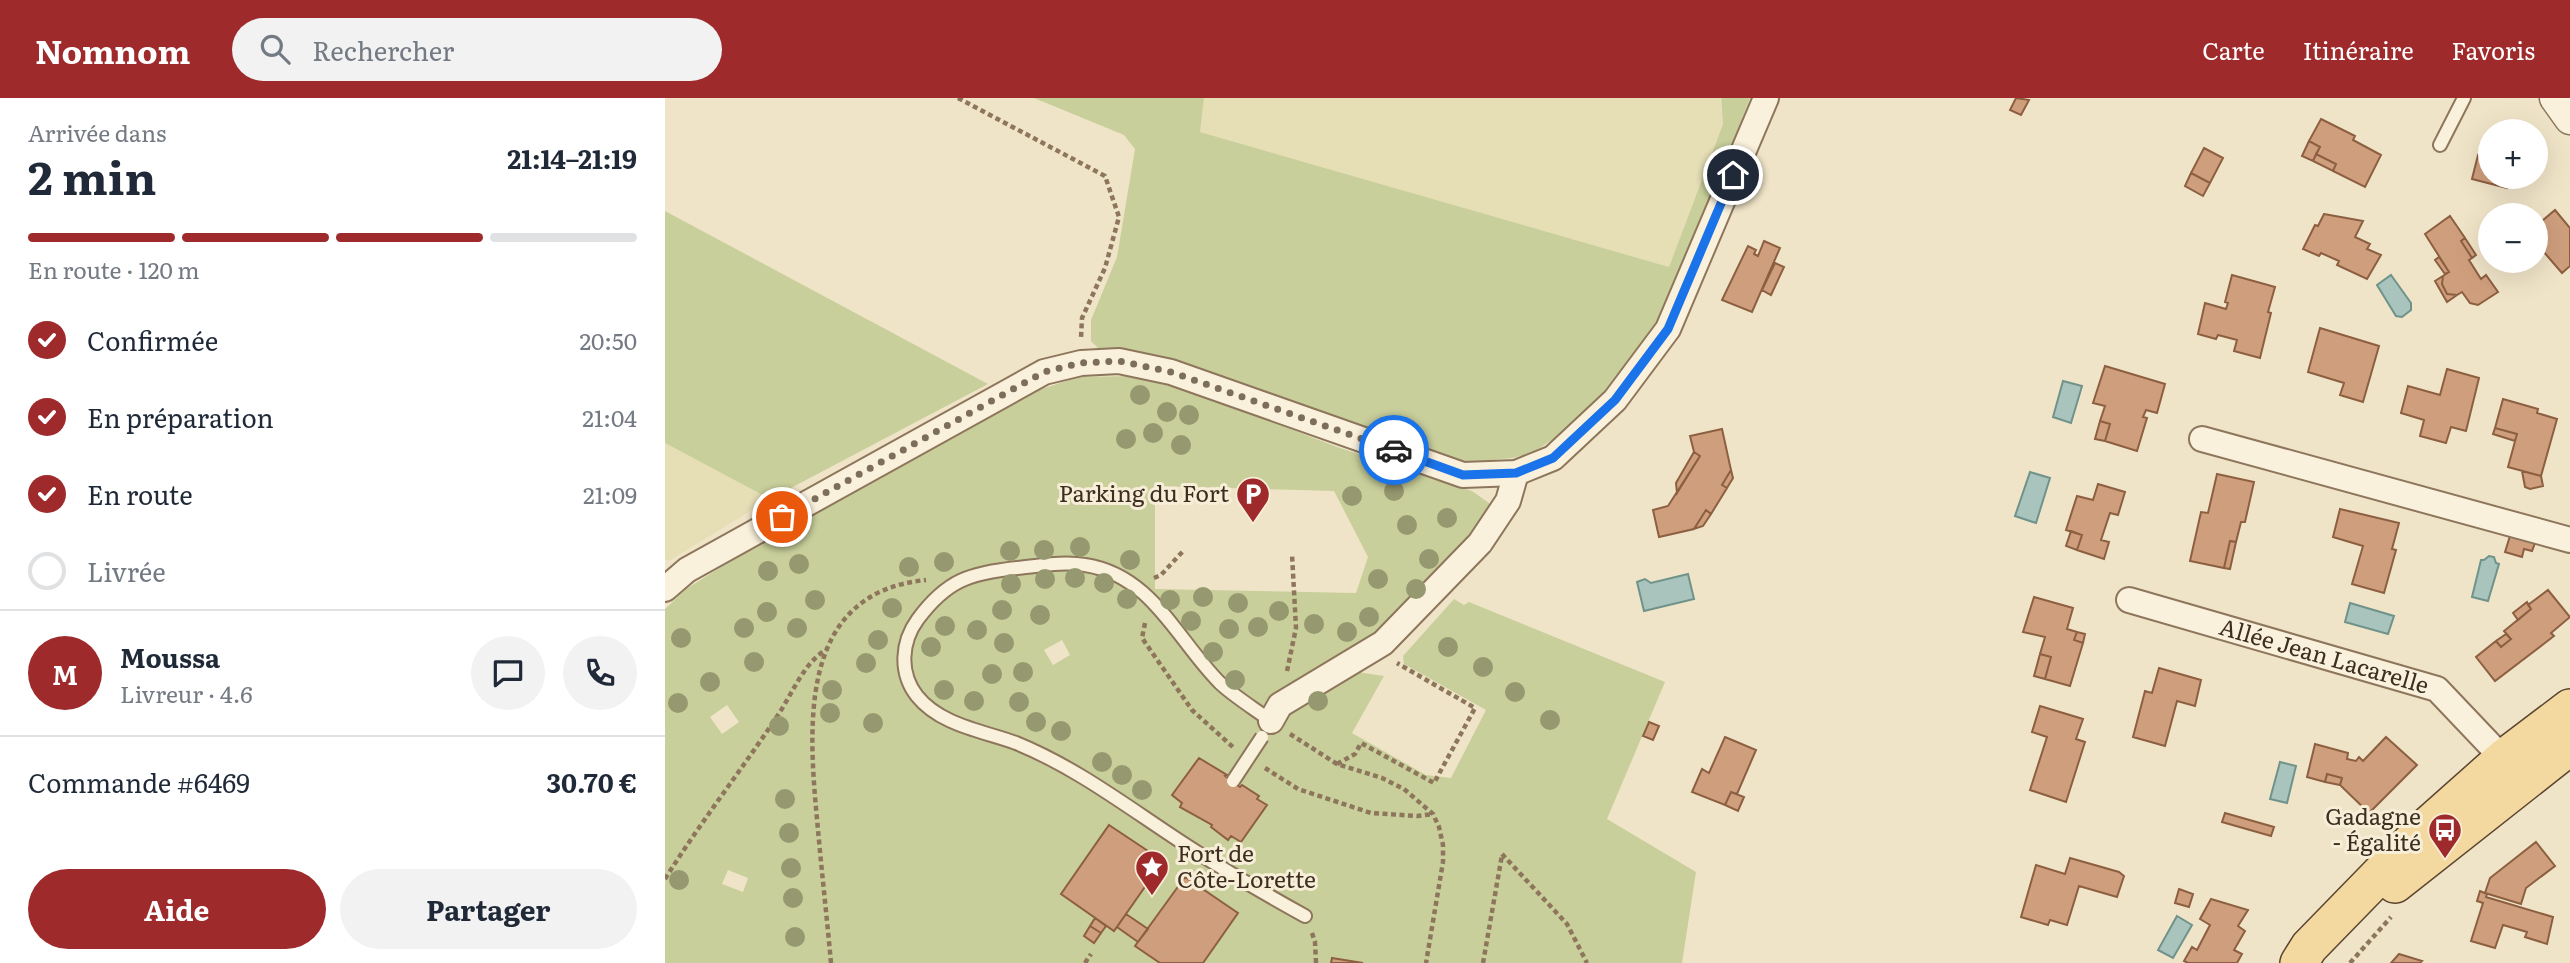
<!DOCTYPE html>
<html lang="fr">
<head>
<meta charset="utf-8">
<style>
  :root { --surface:#fff; --page:#f2f2f3; --text:#1f2937; --muted:#747a83; --line:#e0e1e3; --accent:#9e2a2b }
  body { margin:0; font-family:Literata,serif; background:var(--page); color:var(--text); height:100vh; display:flex; flex-direction:column; font-size:26px; white-space:nowrap }
  * { box-sizing:border-box; margin:0 }
  p { font-size:23px; color:var(--muted) }
  .icon { flex:none; width:38px; height:38px; fill:none; stroke:currentColor; stroke-width:2; stroke-linecap:round; stroke-linejoin:round }
  .map { position:relative; flex:1; overflow:hidden }
  .side { display:flex; flex-direction:column; background:var(--surface); width:665px }
  .side>* { flex:none }
  .controls { position:absolute; left:1813px; top:21px; display:grid; gap:14px }
  .controls a { display:grid; place-items:center; width:70px; height:70px; border-radius:50%; background:var(--surface); box-shadow:0 7px 28px #0002; font-size:35px }
  .pin { position:absolute; display:grid; place-items:center; width:60px; height:60px; color:#fff; margin:-30px; border:4px solid #fff; border-radius:50%; box-shadow:0 2px 7px #0007 }
  .courier { position:absolute; display:grid; place-items:center; width:70px; height:70px; margin:-35px; border:5px solid #1a73e8; border-radius:50%; background:#fff; color:#222; box-shadow:0 2px 9px #0007 }
  .overview em { font-style:normal; font-weight:700 }
  .overview div { display:flex; flex-direction:column-reverse }
  .overview { display:flex; align-items:center; justify-content:space-between; height:119px; padding:0 28px }
  h1 { font-size:46px; font-weight:700; line-height:52px }
  .bar { display:grid; grid-template-columns:repeat(4,1fr); gap:10px 7px; align-content:center; height:84px; padding:0 28px }
  .bar i { height:9px; border-radius:5px; background:var(--line) }
  .bar .selected { background:var(--accent) }
  .bar p { grid-column:span 4 }
  .line { display:flex; align-items:center; gap:18px; padding:0 28px; border-top:2px solid var(--line) }
  .line div { flex:1 }
  .round { display:grid; place-items:center; flex:none; width:74px; height:74px; border-radius:37px; background:var(--page) }
  ol { padding:0 28px; list-style:none }
  li { display:flex; align-items:center; gap:21px; height:77px }
  li p { margin-inline-start:auto }
  li .icon { padding:7px; border-radius:50%; background:var(--accent); color:#fff; stroke-width:4 }
  li:last-child { color:var(--muted) }
  li i { width:38px; height:38px; border:4px solid var(--line); border-radius:50% }
  .button { display:flex; gap:14px; margin-top:auto; padding:14px 28px }
  .button a { flex:1; height:80px; border-radius:42px; background:var(--accent); color:#fff; font-size:28px; font-weight:700; line-height:80px; text-align:center }
  .button a+a { background:var(--page); color:var(--text) }
  header { display:flex; align-items:center; gap:42px; box-sizing:border-box; height:98px; padding:0 35px; background:var(--accent); color:#fff }
  header strong { font-size:33px }
  nav { display:flex; gap:38px; margin-inline-start:auto; font-size:24px }
  .search { width:490px; height:63px; background:var(--page); display:flex; align-items:center; gap:18px; box-sizing:border-box; padding:0 24px; border-radius:38px; color:var(--muted); font-size:26px }
  main { display:flex; flex:1; min-height:0 }
  .map>svg:first-child { display:block }
</style>
</head>
<body>
<header>
<strong>Nomnom</strong>
<div class="search"><svg class="icon" aria-label="search" viewBox="0 0 24 24"><circle cx="10" cy="10" r="6"/><path d="M15 15l6 6"/></svg>Rechercher</div>
<nav><a>Carte</a><a>Itinéraire</a><a>Favoris</a></nav>
</header>
<main>
<section class="side">
<div class="overview"><div><h1>2 min</h1><p>Arrivée dans</p></div><em>21:14–21:19</em></div>
<div class="bar"><i class="selected"></i><i class="selected"></i><i class="selected"></i><i></i><p>En route · 120 m</p></div>
<ol>
<li><svg class="icon" aria-label="check" viewBox="0 0 24 24"><path d="M5 12l5 5 9-10"/></svg>Confirmée<p>20:50</p></li>
<li><svg class="icon" aria-label="check" viewBox="0 0 24 24"><path d="M5 12l5 5 9-10"/></svg>En préparation<p>21:04</p></li>
<li><svg class="icon" aria-label="check" viewBox="0 0 24 24"><path d="M5 12l5 5 9-10"/></svg>En route<p>21:09</p></li>
<li><i></i>Livrée</li>
</ol>
<div class="line" style="height:126px"><b class="round" style="background:var(--accent);color:#fff">M</b><div><b>Moussa</b><p>Livreur · 4.6</p></div><a class="round"><svg class="icon" aria-label="chat" viewBox="0 0 24 24"><path d="M4 5h16v11H9l-5 4z"/></svg></a><a class="round"><svg class="icon" aria-label="phone" viewBox="0 0 24 24"><path d="M5 4h4l2 5-3 2q2 4 5 5l2-3 5 2v4C11 20 4 13 5 4z"/></svg></a></div>
<div class="line" style="height:91px"><div>Commande #6469</div><b>30.70 €</b></div>
<div class="button"><a>Aide</a><a>Partager</a></div>
</section>
<div class="map">
<svg width="1905" height="865" viewBox="0 0 1905 865">
  <rect width="100%" height="100%" fill="#f0e4c8"/>
  <!-- farmland -->
  <path fill="#e6deb5" d="M539,0H1055L1058,25L1004,169L535,34Z
    M0,345L105,401L4,463L0,461Z"/>
  <!-- green -->
  <path fill="#c9cf9b" fill-rule="evenodd" d="M369,0H539L535,34L1004,169L1058,26L1056,0H1085L1003,209L948,290L913,325L867,355L847,360L805,364L775,357L461,256L433,250L426,243V222L452,159L470,51L459,37Z
    M0,113L323,286L105,401L0,345Z
    M466,278L535,296L672,349L807,393L824,405L826,412L782,468L686,573L719,578L687,635L761,677L786,680L821,612L739,566L738,558L789,501L799,507L804,504L1000,584L942,721L1031,774L1017,865H698L667,860L666,865H538L573,814L520,779L483,831L461,816L498,763L444,727L396,796L430,820L419,838L429,845L441,828L449,833L452,829L473,844L495,865H0V511L21,491L77,456L359,297L413,279ZM490,388L669,393L703,459L691,495L490,491ZM397,542L405,557L388,567L379,552ZM62,607L74,624L57,636L45,619ZM545,665L575,689L577,687L594,698L592,701L602,707L576,744L566,738L563,741L546,729L547,727L515,709L517,705L507,698ZM63,772L83,780L78,794L57,786Z"/>
  <!-- water -->
  <path fill="#a9c4bc" stroke="#6f938a" stroke-width="2" d="M1726,177L1746,205V212L1737,219L1731,218L1712,187Z
    M1398,283L1417,288L1406,325L1388,319Z
    M1365,374L1385,380L1371,425L1350,418Z
    M1824,458L1829,459L1831,465L1834,466L1823,503L1807,499L1816,462H1819Z
    M1023,476L1029,501L979,513L972,484L980,481L986,485Z
    M1685,505L1729,518L1723,536L1680,524Z
    M1615,664L1631,668L1622,705L1605,701Z
    M1512,818L1527,827L1508,860L1493,852Z"/>
  <!-- building -->
  <path fill="#cf9f7d" stroke="#8d5f41" stroke-width="2" d="M1351,0L1364,2L1356,17L1345,12Z
    M1656,21L1690,38L1688,42L1716,57L1700,89L1668,73L1671,66L1651,56L1655,49L1644,43Z
    M1644,43L1655,49L1648,63L1637,58Z
    M1539,50L1558,60L1545,85L1526,75Z
    M1825,50V79H1845L1842,90L1807,81L1813,57L1822,60Z
    M1651,56L1671,66L1668,73L1648,63Z
    M1526,75L1545,85L1538,98L1520,88Z
    M1890,112L1905,130V168L1897,175L1871,145V128Z
    M1659,116L1698,123L1690,139L1705,146L1702,151L1716,157L1702,181L1672,167L1674,163L1656,155L1654,158L1638,151L1650,127L1653,128Z
    M1785,118L1800,140L1796,143L1807,160L1804,162L1816,181L1821,177L1833,194L1813,207L1805,205L1797,194L1792,197L1782,196L1777,186L1778,178L1784,174L1760,136Z
    M1800,140L1811,157L1807,160L1796,143Z
    M1099,143L1115,150L1087,214L1057,202L1083,148L1091,152L1089,156L1093,158Z
    M1774,159L1784,174L1780,176L1770,162Z
    M1110,165L1119,169L1106,197L1097,192Z
    M1567,177L1610,189L1603,214L1606,215L1595,260L1569,253L1572,242L1553,237L1551,241L1533,236L1540,205L1561,211L1563,205L1560,204Z
    M1778,178L1777,186L1782,196L1792,197L1782,204L1770,183Z
    M1655,230L1714,248L1698,304L1675,297L1679,285L1643,274Z
    M1440,268L1500,286L1492,315L1481,312L1478,319L1482,320L1472,353L1440,343L1445,326L1435,323L1440,308L1428,305Z
    M1782,271L1814,280L1801,333L1786,329L1781,345L1755,338L1759,322L1736,315L1743,288L1775,297Z
    M1838,301L1873,311L1872,315L1892,321L1876,378L1843,369L1852,336L1830,330Z
    M1435,323L1445,326L1440,343L1430,341Z
    M1830,330L1852,336L1850,343L1828,336Z
    M1057,331L1066,372L1057,387L1062,390L1046,416L1041,412L1029,431L994,439L988,412L1003,408L1035,358L1029,354L1025,338Z
    M1029,354L1035,358L1012,395L1011,385Z
    M1066,372L1068,380L1062,390L1057,387Z
    M1857,373L1876,378L1878,388L1865,391L1860,389Z
    M1552,376L1589,384L1580,424H1576L1571,444L1565,443L1559,470L1525,463L1536,414L1543,415Z
    M1433,386L1460,394L1453,417L1445,415L1436,442L1444,444L1439,461L1412,452L1417,437L1401,432L1412,398L1428,402Z
    M1675,411L1734,425L1727,451L1731,452L1719,495L1687,486L1698,448L1668,439Z
    M1041,412L1046,416L1038,428L1029,431Z
    M1406,433L1417,437L1412,452L1401,448Z
    M1845,438L1870,445L1867,453L1859,451L1857,459L1840,454Z
    M1565,443L1571,444L1565,471L1559,470Z
    M1883,492L1905,519L1886,535L1889,538L1830,583L1811,559L1831,543L1836,549L1846,541L1839,533L1866,511L1863,507Z
    M1369,499L1408,510L1402,531L1412,534L1409,542L1418,545L1405,588L1380,581L1386,559L1375,556L1380,539L1358,534Z
    M1862,504L1866,511L1853,522L1848,515Z
    M1412,534L1420,536L1418,545L1409,542Z
    M1841,536L1846,541L1836,549L1831,543Z
    M1375,556L1386,559L1380,581L1369,578Z
    M1494,570L1536,582L1530,608L1512,603L1500,648L1468,639L1480,593L1487,595Z
    M1375,608L1418,621L1411,641L1420,644L1401,704L1365,692L1382,639L1367,634Z
    M984,624L994,628L988,642L978,638Z
    M1060,639L1091,652L1072,696L1066,694L1060,707L1027,694L1037,671L1044,675Z
    M1721,639L1752,667L1704,715L1675,687L1677,680L1662,676L1660,684L1642,679L1650,646L1683,655L1682,661L1691,663L1694,659L1698,663Z
    M534,660L562,677L560,678L575,689L577,687L594,698L592,701L602,707L576,744L566,738L563,742L546,729L547,727L515,709L517,705L507,697Z
    M1662,676L1677,680L1675,687L1660,684Z
    M1066,694L1079,699L1073,713L1060,707Z
    M1560,715L1609,729L1606,738L1557,724Z
    M444,727L498,763L449,833L396,796Z
    M1871,744L1890,768L1861,790L1856,806L1820,795L1825,780Z
    M1405,760L1454,774L1459,778L1452,799L1414,788L1402,827L1385,822L1383,827L1356,819L1371,767L1400,776Z
    M520,779L573,815L538,865H495L470,848Z
    M1514,791L1528,796L1524,809L1510,805Z
    M1815,793L1822,796L1821,799L1888,819L1882,846L1860,839L1862,834L1838,827L1830,850L1806,843L1818,805L1812,803Z
    M1546,801L1583,812L1573,828L1580,833L1569,852L1577,856L1572,865H1523L1519,863L1527,849L1532,852L1545,827L1535,821Z
    M461,816L483,831L473,844L452,829Z
    M430,820L441,828L436,835L425,828Z
    M425,828L436,835L429,845L419,838Z
    M1734,856L1757,863L1755,865H1726Z
    M667,860L698,865H666Z"/>
  <g fill="none" stroke-linecap="round" stroke-linejoin="round">
    <!-- service casing -->
    <g stroke="#8d765c" stroke-width="16">
      <path id="service" d="M1775,47L1799,0
        M604,627L606,623C590,611 570,599 555,585C512,542 487,477 420,467C398,463 374,468 352,470C305,475 282,482 253,521C236,544 234,575 252,598C275,627 318,633 351,645C415,671 469,714 527,751C564,775 602,797 640,818"/>
    </g>
    <!-- minor casing -->
    <g stroke="#8d765c" stroke-width="28">
      <g id="minor">
        <path d="M1537,341L1905,442"/>
        <path d="M0,491L22,472L379,274L416,265L454,263L506,274L798,377L851,375L888,360L950,302L1003,231L1101,0"/>
        <path id="s1" d="M1464,502L1772,591L1847,670"/>
        <path d="M606,623L615,607L718,545L815,445L843,403L851,375"/>
      </g>
    </g>
    <!-- tertiary casing -->
    <g stroke="#8d765c" stroke-width="33">
      <path id="tertiary" d="M1890,0L1905,21"/>
    </g>
    <!-- primary casing -->
    <g stroke="#5b4430" stroke-width="40">
      <path id="primary" d="M1730,786L1905,648
        M1634,865L1644,849L1758,732L1839,660L1905,610"/>
    </g>
    <!-- path -->
    <path stroke="#8d765c" stroke-width="4.5" stroke-dasharray="5 3.5" stroke-linecap="butt" d="M293,0L440,78L454,119L440,170L417,220L416,240
      M489,480L496,477L519,452
      M480,525L477,540L527,612L569,650
      M622,573L631,530L627,456
      M625,636L672,666L717,680L739,691L768,716L774,729L778,747V764L761,865
      M672,666L690,656L696,645L769,685L810,610L732,565
      M600,670L633,691L706,715L752,718L768,716
      M837,756L902,826L922,865
      M0,781C35,725 75,674 111,620C127,597 138,565 162,551
      M647,835L650,844L651,865
      M166,865C162,821 157,776 153,732C144,635 129,495 261,482
      M420,865L426,856
      M818,865L837,757
      M1685,865L1726,819"/>
    <!-- service -->
    <use href="#service" stroke="#faf1dc" stroke-width="12"/>
    <!-- minor -->
    <use href="#minor" stroke="#faf1dc" stroke-width="24"/>
    <!-- tertiary -->
    <use href="#tertiary" stroke="#faf1dc" stroke-width="30"/>
    <!-- primary -->
    <use href="#primary" stroke="#f3d9a0" stroke-width="37"/>
    <!-- service-bridge casing -->
    <g stroke="#8d765c" stroke-width="16" stroke-linecap="butt">
      <path id="service-bridge" d="M568,683L597,639"/>
    </g>
    <!-- service-bridge -->
    <use href="#service-bridge" stroke="#faf1dc" stroke-width="12"/>
  </g>
  <!-- trees -->
  <g fill="#96986f">
    <circle cx="475" cy="297" r="10"/>
    <circle cx="502" cy="314" r="10"/>
    <circle cx="524" cy="317" r="10"/>
    <circle cx="488" cy="335" r="10"/>
    <circle cx="461" cy="341" r="10"/>
    <circle cx="516" cy="347" r="10"/>
    <circle cx="729" cy="393" r="10"/>
    <circle cx="687" cy="398" r="10"/>
    <circle cx="782" cy="420" r="10"/>
    <circle cx="742" cy="427" r="10"/>
    <circle cx="415" cy="449" r="10"/>
    <circle cx="379" cy="452" r="10"/>
    <circle cx="345" cy="453" r="10"/>
    <circle cx="764" cy="461" r="10"/>
    <circle cx="465" cy="462" r="10"/>
    <circle cx="279" cy="464" r="10"/>
    <circle cx="134" cy="466" r="10"/>
    <circle cx="244" cy="469" r="10"/>
    <circle cx="103" cy="473" r="10"/>
    <circle cx="410" cy="480" r="10"/>
    <circle cx="380" cy="481" r="10"/>
    <circle cx="713" cy="481" r="10"/>
    <circle cx="439" cy="485" r="10"/>
    <circle cx="346" cy="486" r="10"/>
    <circle cx="751" cy="491" r="10"/>
    <circle cx="538" cy="499" r="10"/>
    <circle cx="462" cy="501" r="10"/>
    <circle cx="150" cy="502" r="10"/>
    <circle cx="505" cy="502" r="10"/>
    <circle cx="573" cy="505" r="10"/>
    <circle cx="227" cy="510" r="10"/>
    <circle cx="337" cy="512" r="10"/>
    <circle cx="614" cy="513" r="10"/>
    <circle cx="102" cy="514" r="10"/>
    <circle cx="375" cy="517" r="10"/>
    <circle cx="704" cy="519" r="10"/>
    <circle cx="526" cy="523" r="10"/>
    <circle cx="649" cy="526" r="10"/>
    <circle cx="280" cy="528" r="10"/>
    <circle cx="593" cy="529" r="10"/>
    <circle cx="79" cy="530" r="10"/>
    <circle cx="132" cy="530" r="10"/>
    <circle cx="564" cy="531" r="10"/>
    <circle cx="312" cy="532" r="10"/>
    <circle cx="682" cy="534" r="10"/>
    <circle cx="16" cy="540" r="10"/>
    <circle cx="213" cy="542" r="10"/>
    <circle cx="339" cy="545" r="10"/>
    <circle cx="266" cy="549" r="10"/>
    <circle cx="783" cy="549" r="10"/>
    <circle cx="548" cy="554" r="10"/>
    <circle cx="89" cy="564" r="10"/>
    <circle cx="201" cy="565" r="10"/>
    <circle cx="818" cy="569" r="10"/>
    <circle cx="358" cy="574" r="10"/>
    <circle cx="327" cy="576" r="10"/>
    <circle cx="570" cy="582" r="10"/>
    <circle cx="45" cy="584" r="10"/>
    <circle cx="167" cy="592" r="10"/>
    <circle cx="279" cy="592" r="10"/>
    <circle cx="850" cy="594" r="10"/>
    <circle cx="309" cy="603" r="10"/>
    <circle cx="653" cy="603" r="10"/>
    <circle cx="354" cy="604" r="10"/>
    <circle cx="13" cy="605" r="10"/>
    <circle cx="165" cy="615" r="10"/>
    <circle cx="885" cy="622" r="10"/>
    <circle cx="371" cy="624" r="10"/>
    <circle cx="208" cy="625" r="10"/>
    <circle cx="114" cy="628" r="10"/>
    <circle cx="396" cy="633" r="10"/>
    <circle cx="437" cy="664" r="10"/>
    <circle cx="457" cy="677" r="10"/>
    <circle cx="477" cy="692" r="10"/>
    <circle cx="120" cy="701" r="10"/>
    <circle cx="124" cy="735" r="10"/>
    <circle cx="126" cy="770" r="10"/>
    <circle cx="14" cy="782" r="10"/>
    <circle cx="128" cy="800" r="10"/>
    <circle cx="130" cy="839" r="10"/>
  </g>
  <g fill="none" stroke-linecap="round" stroke-linejoin="round">
    <!-- done -->
    <path stroke="#7c6e5b" stroke-width="7" stroke-dasharray="0 12.6" d="M117,419L379,274L415,265L454,263L506,274L729,352"/>
    <!-- route -->
    <path stroke="#1a73e8" stroke-width="9" d="M729,352L798,377L851,375L888,360L950,302L1003,231L1068,77"/>
  </g>
  <!-- icons -->
  <defs>
    <g id="parking-pin" transform="scale(1.75)"><path d="M0 17L-7.5 6A9.5 9.5 0 1 1 7.5 6Z" fill="#9e2a2b" stroke="#f7eed8"/><path d="M-3.5-5.5H1a3.5 3.5 0 0 1 0 7H-1V5.5H-3.5ZM-1-3.4V-.6H.8a1.4 1.4 0 0 0 0-2.8Z" fill="#fff"/></g>
    <g id="bus-pin" transform="scale(1.75)"><path d="M0 17L-7.5 6A9.5 9.5 0 1 1 7.5 6Z" fill="#9e2a2b" stroke="#f7eed8"/><path d="M-5-6H5V4H4V6H2V4H-2V6H-4V4H-5ZM-3.5-4V0h7V-4ZM-3.5 1.2v1.5H-2V1.2ZM2 1.2v1.5H3.5V1.2Z" fill="#fff"/></g>
    <g id="sight-pin" transform="scale(1.75)"><path d="M0 17L-7.5 6A9.5 9.5 0 1 1 7.5 6Z" fill="#9e2a2b" stroke="#f7eed8"/><path d="M0-6L1.8-2.2L6-1.7L2.9 1.2L3.7 5.4L0 3.3L-3.7 5.4L-2.9 1.2L-6-1.7L-1.8-2.2Z" fill="#fff"/></g>
  </defs>
  <g fill-rule="evenodd">
    <use href="#parking-pin" x="588" y="396"/>
    <use href="#bus-pin" x="1780" y="732"/>
    <use href="#sight-pin" x="487" y="769"/>
  </g>
  <g text-anchor="middle" stroke-width="6" stroke-linejoin="round" paint-order="stroke">
    <!-- poi labels -->
    <g font-size="23" fill="#3d2e20" stroke="#f7eed8" text-anchor="end">
      <text x="564" y="404">Parking du Fort</text>
      <text x="1756" y="727">Gadagne<tspan x="1756" dy="26">- Égalité</tspan></text>
      <text x="512" y="764" text-anchor="start">Fort de<tspan x="512" dy="26">Côte-Lorette</tspan></text>
    </g>
    <!-- street labels -->
    <g font-size="23" fill="#3d2e20" stroke="#f7eed8">
      <text dy="8" stroke="none"><textPath href="#s1" startOffset="203">Allée Jean Lacarelle</textPath></text>
    </g>
  </g>
</svg>
<div class="controls">
<a>+</a>
<a>−</a>
</div>
<div class="pin" style="left:117px;top:419px;background:#ea580c"><svg class="icon" aria-label="bag" viewBox="0 0 24 24"><path d="M5 8h14l-1 12H6zM9 8a3 3 0 0 1 6 0"/></svg></div>
<div class="pin" style="left:1068px;top:77px;background:#1f2937"><svg class="icon" aria-label="home" viewBox="0 0 24 24"><path d="M3 11l9-7 9 7M6 9v11h12V9"/></svg></div>
<div class="courier" style="left:729px;top:352px"><svg class="icon" aria-label="car" viewBox="0 0 24 24"><path d="M5 17H2v-5l4-1 3-4h7l3 4 3 1v5h-3M9 17h6M6 11h13"/><circle cx="7" cy="17" r="2"/><circle cx="17" cy="17" r="2"/></svg></div>
</div>
</main>
</body>
</html>
